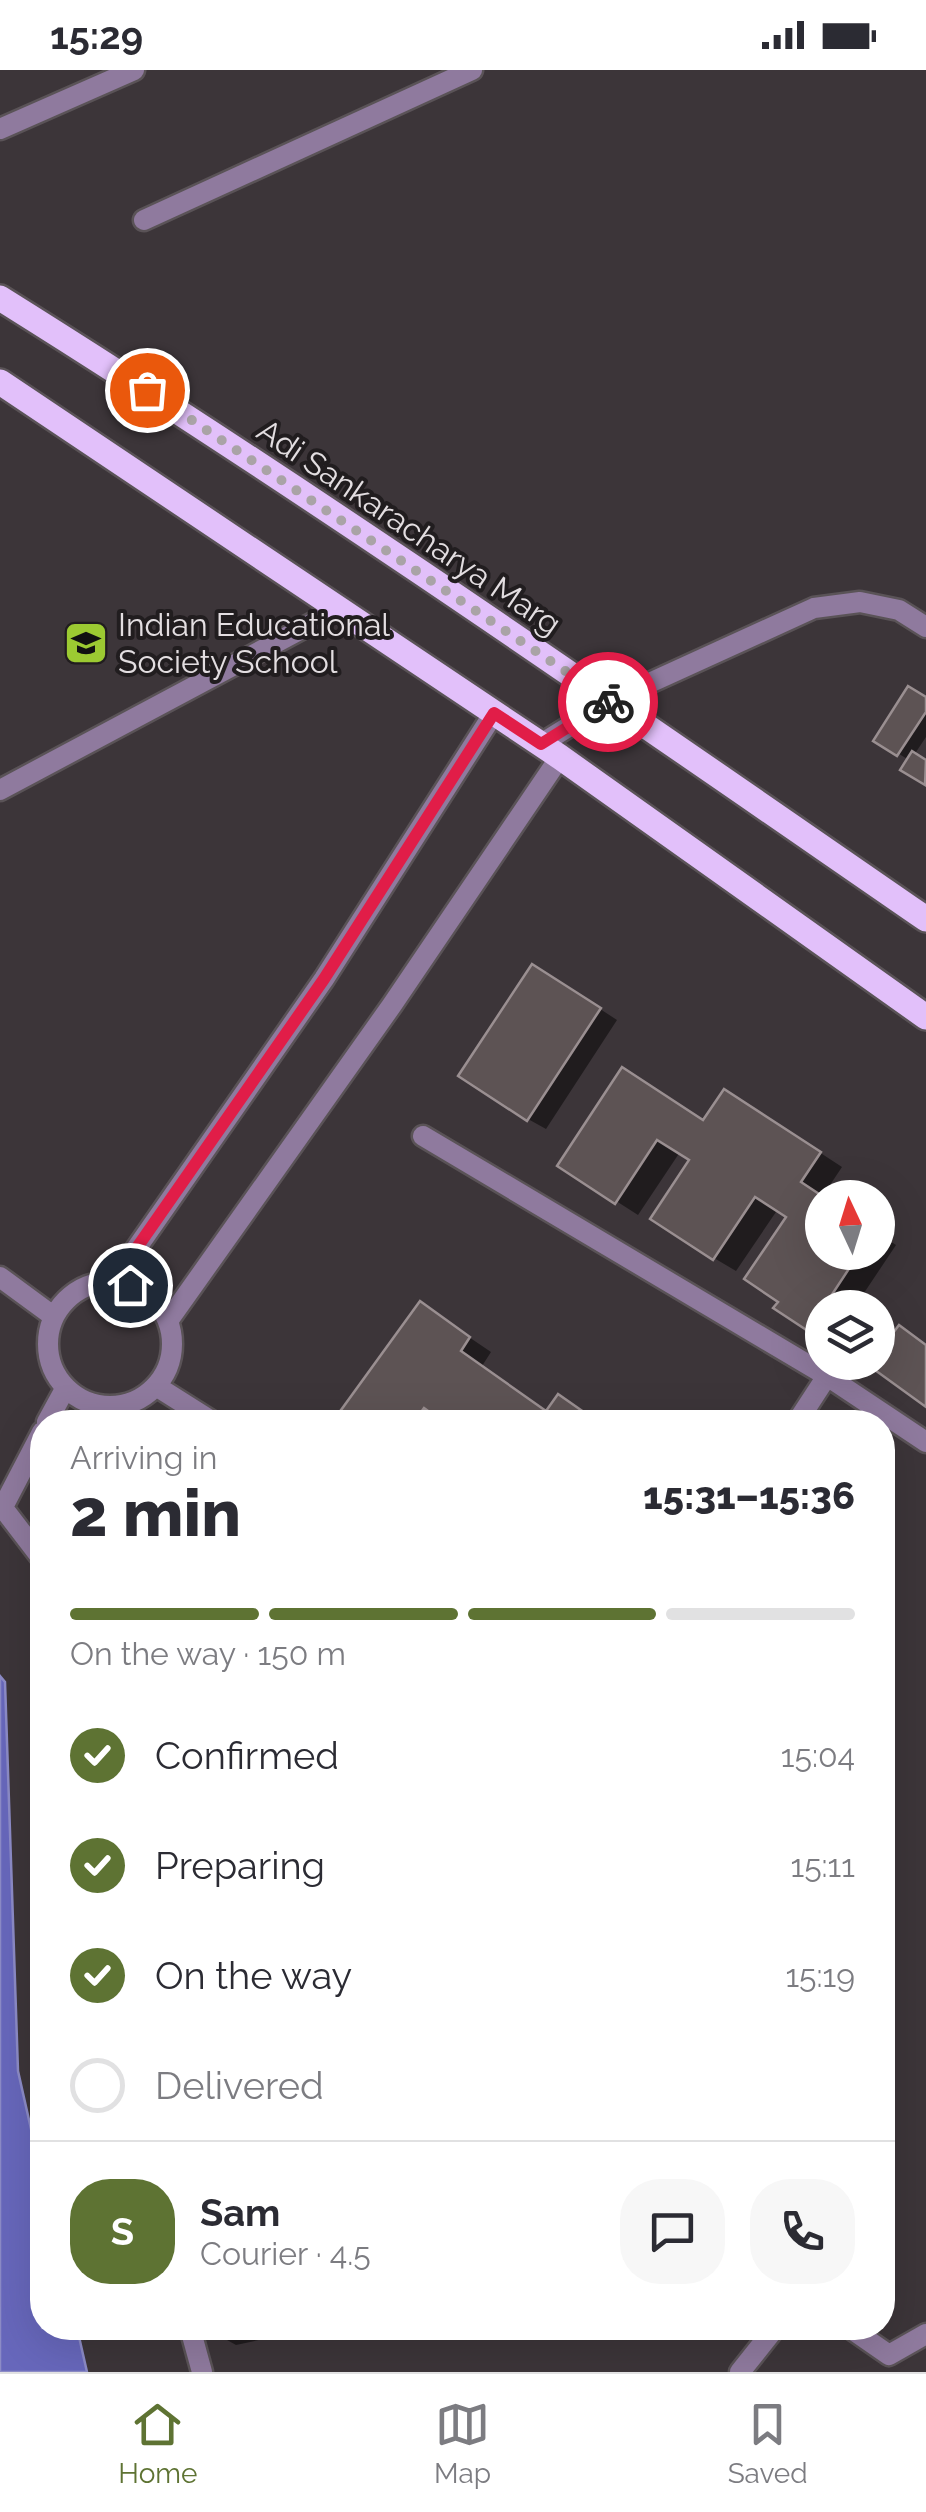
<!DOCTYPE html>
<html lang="en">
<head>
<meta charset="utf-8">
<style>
  :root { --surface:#fff; --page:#f7f7f7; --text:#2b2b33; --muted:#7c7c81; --line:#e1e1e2; --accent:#5e7333 }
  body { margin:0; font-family:Raleway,sans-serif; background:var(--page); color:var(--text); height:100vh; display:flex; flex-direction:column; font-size:38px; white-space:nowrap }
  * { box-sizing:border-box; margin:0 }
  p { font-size:32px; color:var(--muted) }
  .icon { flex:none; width:55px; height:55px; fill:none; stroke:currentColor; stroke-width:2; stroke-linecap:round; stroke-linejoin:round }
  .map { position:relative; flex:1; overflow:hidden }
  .drawer { position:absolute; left:30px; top:1340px; width:865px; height:930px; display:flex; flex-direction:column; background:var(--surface); border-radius:40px; box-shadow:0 10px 40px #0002 }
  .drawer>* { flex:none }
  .needle { width:65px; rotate:356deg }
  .fabs { position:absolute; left:805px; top:1110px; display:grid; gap:20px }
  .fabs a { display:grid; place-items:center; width:90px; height:90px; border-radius:50%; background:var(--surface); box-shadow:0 10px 40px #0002; font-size:50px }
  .pin { position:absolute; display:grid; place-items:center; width:85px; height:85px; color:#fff; margin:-42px; border:5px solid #fff; border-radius:50%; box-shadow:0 2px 10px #0007 }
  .courier { position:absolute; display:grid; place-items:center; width:100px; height:100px; margin:-50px; border:8px solid #e11d48; border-radius:50%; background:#fff; color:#222; box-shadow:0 2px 12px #0007 }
  .overview em { font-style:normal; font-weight:800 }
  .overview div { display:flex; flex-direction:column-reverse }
  .overview { display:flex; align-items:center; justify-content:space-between; height:170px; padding:0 40px }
  h1 { font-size:65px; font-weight:800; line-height:75px }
  .bar { display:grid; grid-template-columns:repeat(4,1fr); gap:15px 10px; align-content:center; height:120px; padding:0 40px }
  .bar i { height:12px; border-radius:8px; background:var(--line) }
  .bar .on { background:var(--accent) }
  .bar p { grid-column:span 4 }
  .line { display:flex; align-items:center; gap:25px; padding:0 40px; border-top:2px solid var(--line) }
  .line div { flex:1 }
  .round { display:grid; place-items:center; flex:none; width:105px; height:105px; border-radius:40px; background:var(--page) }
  ol { padding:0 40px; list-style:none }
  li { display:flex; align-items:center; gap:30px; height:110px }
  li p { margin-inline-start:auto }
  li .icon { padding:10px; border-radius:50%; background:var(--accent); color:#fff; stroke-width:4 }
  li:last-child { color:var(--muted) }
  li i { width:55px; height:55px; border:5px solid var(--line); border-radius:50% }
  .status { display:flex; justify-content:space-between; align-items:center; height:70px; padding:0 50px; background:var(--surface); direction:ltr }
  .status svg { height:28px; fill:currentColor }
  .menu { display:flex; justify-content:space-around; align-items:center; height:140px; border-top:2px solid var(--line); background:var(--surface); font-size:28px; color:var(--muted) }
  .menu a { display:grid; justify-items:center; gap:5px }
  .menu .on { color:var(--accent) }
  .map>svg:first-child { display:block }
</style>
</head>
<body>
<div class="status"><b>15:29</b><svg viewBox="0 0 49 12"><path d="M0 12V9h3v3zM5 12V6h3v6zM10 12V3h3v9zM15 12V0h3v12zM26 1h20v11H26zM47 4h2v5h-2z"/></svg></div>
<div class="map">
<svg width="926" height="2302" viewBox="0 0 926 2302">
  <rect width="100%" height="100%" fill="#3c3539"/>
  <!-- water -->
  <path fill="#6767bb" stroke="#8c8bc6" stroke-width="2.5" d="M0,1606L5,1612L18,2001L42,2108V2258H77L87,2302H0Z"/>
  <!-- shadow -->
  <path fill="#0007" d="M926,629V667L914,685L926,693V713L904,699L909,690L876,670Z
    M551,907L617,950L546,1059L528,1049Z
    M747,1035L842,1097L822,1127V1182H878V1163L896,1175L854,1238H822V1266L809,1258L781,1231L789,1146L778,1139L736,1201L714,1188L692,1089L680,1082L638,1145L560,1095L704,1052Z
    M420,1234L491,1282L482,1296L548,1342L581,1341L598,1352H349L340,1346Z
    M216,2258H314L236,2275L218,2265Z"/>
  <!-- building -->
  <path fill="#5d5354" stroke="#9a8f91" stroke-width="2.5" d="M908,616L926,627V642L897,686L873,671Z
    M912,681L926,690L925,715L900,700Z
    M532,894L601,938L527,1051L458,1006Z
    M622,997L703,1050L724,1019L821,1082L801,1112L825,1128L822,1182H860L808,1261L773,1238L778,1232L744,1209L786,1147L755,1127L713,1190L650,1149L689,1090L657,1070L615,1134L557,1096Z
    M420,1231L470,1267L461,1281L546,1341L558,1324L598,1352H431L435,1346L424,1338L414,1352H344L336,1347Z
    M899,1255L926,1275V1337L868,1295L878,1292V1283Z
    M213,2258H255L215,2266Z"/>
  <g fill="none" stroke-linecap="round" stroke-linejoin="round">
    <!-- service casing -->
    <g stroke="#5a5357" stroke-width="25">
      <path id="service" d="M0,59L134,0
        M0,720L339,539
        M423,1066L827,1306L926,1372
        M0,1207L53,1246
        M48 1274a62 62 0 1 1 124 0a62 62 0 1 1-124 0Z
        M113,1212L324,909L494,643
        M168,1251L392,935L560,687
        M156,1316L213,1352
        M47,1352L65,1319
        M797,1352L827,1306
        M0,1434L42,1489
        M3,1437L42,1362
        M190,2258L202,2302
        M850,2258L889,2285L926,2264
        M740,2302L775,2258"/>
    </g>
    <!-- minor casing -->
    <g stroke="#5a5357" stroke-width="25">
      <path id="minor" d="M144,150L472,0
        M541,674L610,631L814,538L860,532L899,540L926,557"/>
    </g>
    <!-- primary casing -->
    <g stroke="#5a5357" stroke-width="30">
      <path id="primary" d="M0,228C315,425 620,638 926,849
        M0,312L560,687L926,947"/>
    </g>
    <!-- service -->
    <use href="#service" stroke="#8f7a9e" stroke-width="20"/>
    <!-- minor -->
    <use href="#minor" stroke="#8f7a9e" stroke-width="20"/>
    <!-- primary -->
    <use href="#primary" stroke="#e2c0fa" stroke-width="25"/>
  </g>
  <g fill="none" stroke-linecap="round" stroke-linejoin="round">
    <!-- done -->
    <path stroke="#a9a3a6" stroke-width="10" stroke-dasharray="0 18" d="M147,320L610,631L608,632"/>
    <!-- route -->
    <path stroke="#e11d48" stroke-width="12" d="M130,1215L113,1212L324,909L494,643L541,674L608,632"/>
  </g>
  <!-- icons -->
  <defs>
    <g id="school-square" transform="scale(2.25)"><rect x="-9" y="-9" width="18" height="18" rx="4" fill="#9cca32" stroke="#211d1f"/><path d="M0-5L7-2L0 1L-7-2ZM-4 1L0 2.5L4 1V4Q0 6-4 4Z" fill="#111"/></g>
  </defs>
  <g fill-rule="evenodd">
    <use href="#school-square" x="86" y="573"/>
  </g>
  <g text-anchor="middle" stroke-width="8" stroke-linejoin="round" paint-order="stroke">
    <!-- street labels -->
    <g font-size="32" fill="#e3dee1" stroke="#211d1f">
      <text transform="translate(409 457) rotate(34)" y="11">Adi Sankaracharya Marg</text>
    </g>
    <!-- poi labels -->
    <g font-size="32" fill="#e3dee1" stroke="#211d1f" text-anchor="start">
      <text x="118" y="566">Indian Educational<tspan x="118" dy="37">Society School</tspan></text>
    </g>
  </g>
</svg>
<div class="fabs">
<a><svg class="needle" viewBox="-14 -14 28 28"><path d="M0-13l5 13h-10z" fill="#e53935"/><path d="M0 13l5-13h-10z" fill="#7c7c81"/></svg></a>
<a><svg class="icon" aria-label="layers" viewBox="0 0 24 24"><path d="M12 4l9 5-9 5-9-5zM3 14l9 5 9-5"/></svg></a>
</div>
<div class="pin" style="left:147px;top:320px;background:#ea580c"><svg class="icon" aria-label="bag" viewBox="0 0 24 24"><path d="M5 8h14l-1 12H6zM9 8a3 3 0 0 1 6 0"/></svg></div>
<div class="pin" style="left:130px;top:1215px;background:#1f2937"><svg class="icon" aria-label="home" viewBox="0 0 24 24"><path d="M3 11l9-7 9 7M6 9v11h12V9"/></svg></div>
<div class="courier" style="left:608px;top:632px"><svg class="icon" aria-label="bike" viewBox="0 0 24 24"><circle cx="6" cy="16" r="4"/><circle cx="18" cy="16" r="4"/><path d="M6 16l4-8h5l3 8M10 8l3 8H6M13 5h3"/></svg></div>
<section class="drawer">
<div class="overview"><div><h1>2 min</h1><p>Arriving in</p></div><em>15:31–15:36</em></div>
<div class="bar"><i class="on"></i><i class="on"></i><i class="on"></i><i></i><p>On the way · 150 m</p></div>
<ol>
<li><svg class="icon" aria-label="check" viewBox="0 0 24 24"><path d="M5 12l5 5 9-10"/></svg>Confirmed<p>15:04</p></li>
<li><svg class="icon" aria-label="check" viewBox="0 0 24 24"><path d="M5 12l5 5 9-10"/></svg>Preparing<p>15:11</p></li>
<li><svg class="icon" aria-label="check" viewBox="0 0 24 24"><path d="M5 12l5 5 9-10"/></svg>On the way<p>15:19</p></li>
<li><i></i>Delivered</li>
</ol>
<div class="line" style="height:180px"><b class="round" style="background:var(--accent);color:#fff">S</b><div><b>Sam</b><p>Courier · 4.5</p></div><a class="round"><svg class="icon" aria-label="chat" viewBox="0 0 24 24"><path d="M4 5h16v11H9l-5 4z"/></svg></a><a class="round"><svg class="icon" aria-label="phone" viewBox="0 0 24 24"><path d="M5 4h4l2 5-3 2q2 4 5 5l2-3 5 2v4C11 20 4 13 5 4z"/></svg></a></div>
</section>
</div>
<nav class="menu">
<a class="on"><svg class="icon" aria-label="home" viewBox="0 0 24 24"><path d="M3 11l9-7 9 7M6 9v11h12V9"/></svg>Home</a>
<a><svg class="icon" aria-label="map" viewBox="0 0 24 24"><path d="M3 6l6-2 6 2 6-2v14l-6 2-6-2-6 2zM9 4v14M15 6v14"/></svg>Map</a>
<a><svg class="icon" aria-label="saved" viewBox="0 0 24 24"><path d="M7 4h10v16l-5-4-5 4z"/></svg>Saved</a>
</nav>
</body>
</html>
